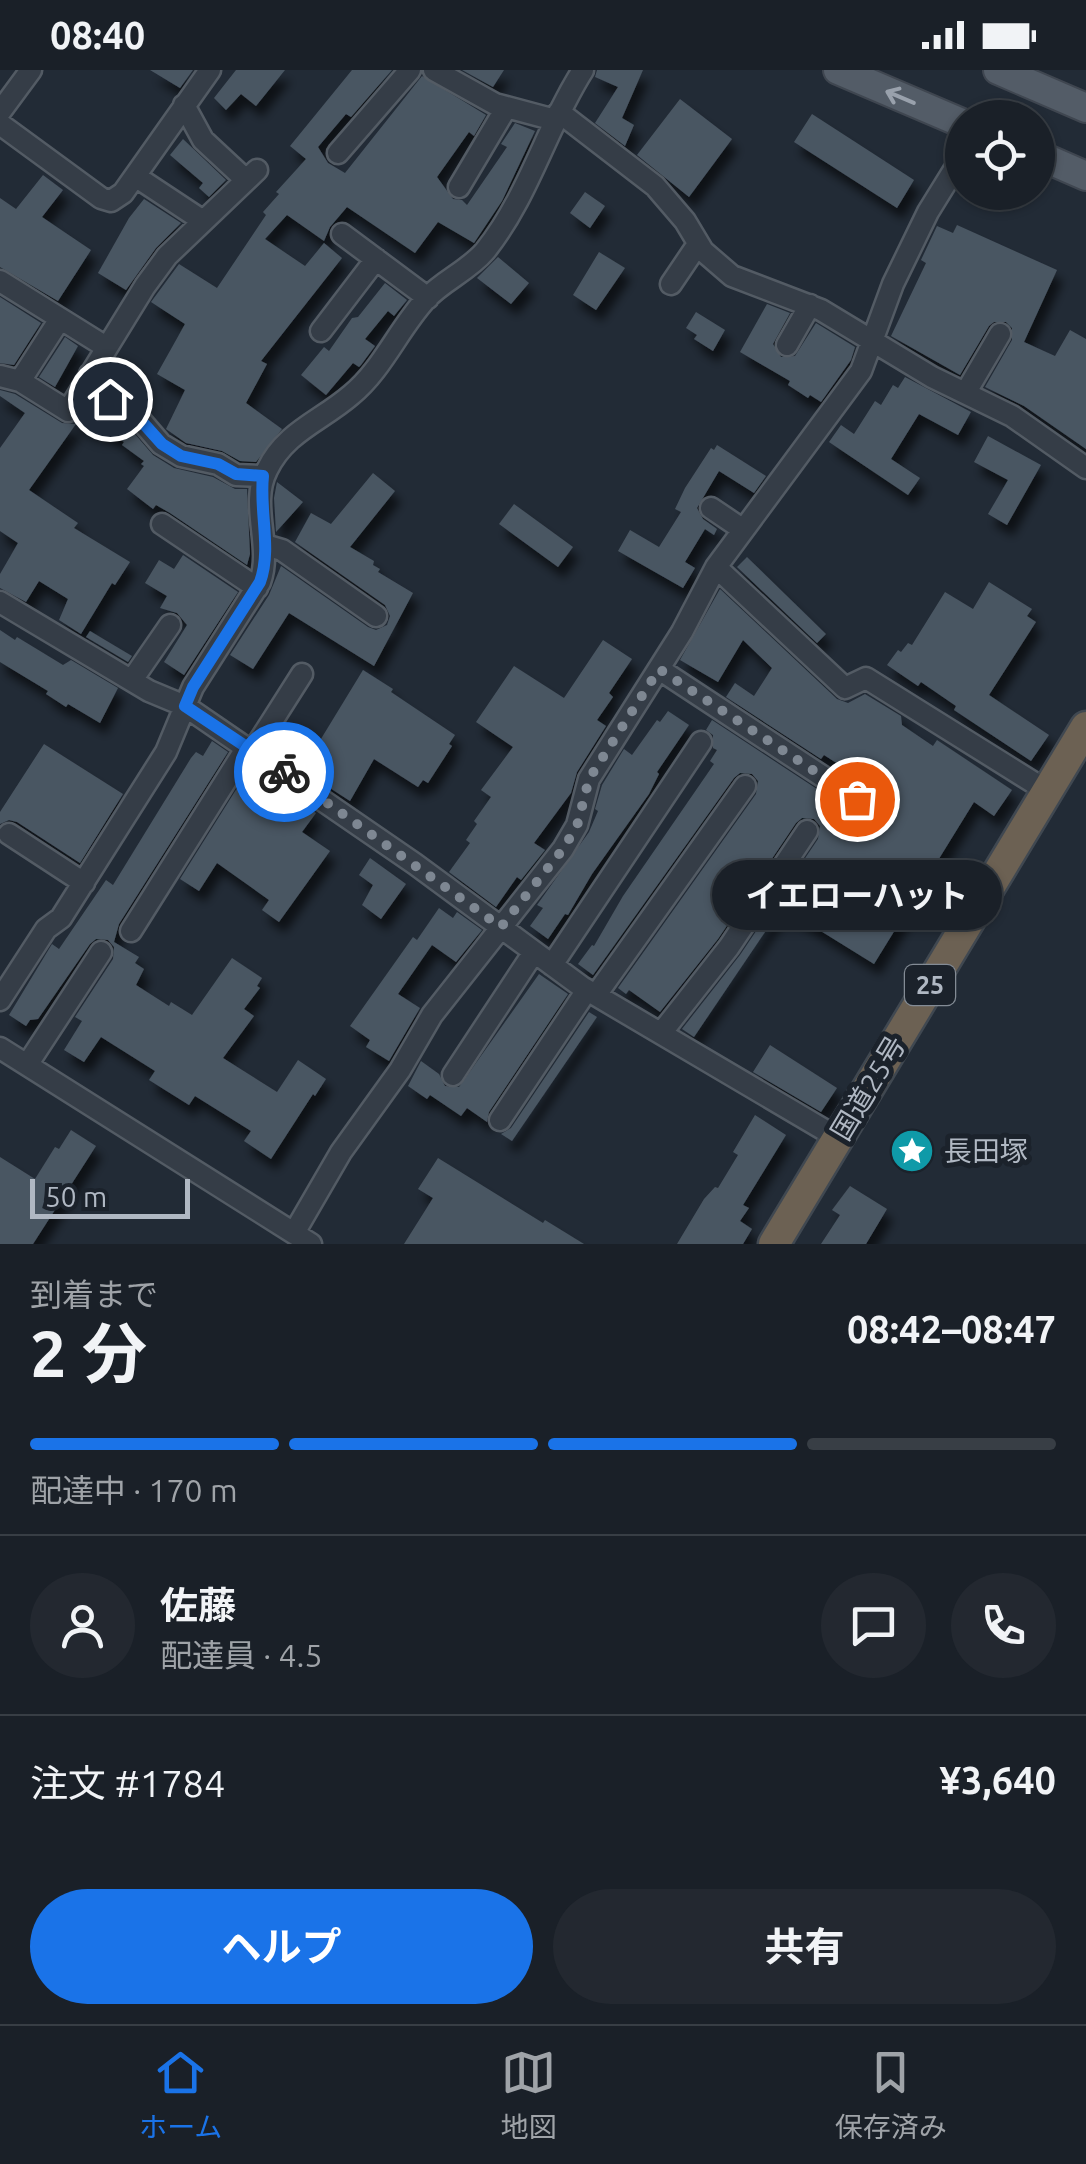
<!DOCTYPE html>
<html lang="ja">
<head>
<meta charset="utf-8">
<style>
  :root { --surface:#1a2028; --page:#232830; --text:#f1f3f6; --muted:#9fa3a8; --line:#383e45; --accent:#1a73e8 }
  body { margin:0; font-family:Ubuntu,"Noto Sans JP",sans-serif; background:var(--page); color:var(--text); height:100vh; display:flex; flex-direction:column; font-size:38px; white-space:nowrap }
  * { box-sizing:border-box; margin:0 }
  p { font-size:32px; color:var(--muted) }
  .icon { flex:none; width:55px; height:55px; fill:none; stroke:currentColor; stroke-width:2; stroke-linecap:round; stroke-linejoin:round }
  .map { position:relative; height:1174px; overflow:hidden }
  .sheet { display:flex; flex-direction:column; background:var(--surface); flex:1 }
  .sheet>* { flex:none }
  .tools { position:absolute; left:945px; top:30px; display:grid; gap:20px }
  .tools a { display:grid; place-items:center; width:110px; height:110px; border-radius:50%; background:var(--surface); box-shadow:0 2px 8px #0004,0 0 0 2px var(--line); font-size:50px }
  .scale { position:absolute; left:30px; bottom:25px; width:160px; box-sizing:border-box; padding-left:10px; border:5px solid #b0b8c3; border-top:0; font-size:28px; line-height:35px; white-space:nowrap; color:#b0b8c3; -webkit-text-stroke:8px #1b222b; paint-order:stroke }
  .pin { position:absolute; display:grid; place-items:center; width:85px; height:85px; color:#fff; margin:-42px; border:5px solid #fff; border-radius:50%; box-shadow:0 2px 10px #0007 }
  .courier { position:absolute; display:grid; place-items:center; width:100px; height:100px; margin:-50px; border:8px solid #1a73e8; border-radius:50%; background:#fff; color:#222; box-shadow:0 2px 12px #0007 }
  .bubble { position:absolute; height:70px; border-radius:35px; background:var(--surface); box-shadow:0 2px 8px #0004,0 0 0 2px var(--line); font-size:32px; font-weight:700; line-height:70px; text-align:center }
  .head em { font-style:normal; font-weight:700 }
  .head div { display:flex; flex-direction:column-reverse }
  .head { display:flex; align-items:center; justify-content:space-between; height:170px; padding:0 30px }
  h1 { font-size:65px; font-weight:700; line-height:75px }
  .bar { display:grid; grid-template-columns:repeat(4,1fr); gap:15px 10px; align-content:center; height:120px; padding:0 30px }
  .bar i { height:12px; border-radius:8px; background:var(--line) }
  .bar .active { background:var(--accent) }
  .bar p { grid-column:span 4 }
  .line { display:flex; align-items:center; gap:25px; padding:0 30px; border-top:2px solid var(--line) }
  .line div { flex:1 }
  .round { display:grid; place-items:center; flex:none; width:105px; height:105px; border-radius:52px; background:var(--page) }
  .primary-button { display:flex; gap:20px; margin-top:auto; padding:20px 30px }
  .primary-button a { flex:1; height:115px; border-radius:60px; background:var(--accent); color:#fff; font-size:40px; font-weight:700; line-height:115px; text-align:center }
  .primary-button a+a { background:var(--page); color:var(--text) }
  .status { display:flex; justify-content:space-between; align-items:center; height:70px; padding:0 50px; background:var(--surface); direction:ltr }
  .status svg { height:28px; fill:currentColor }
  .tab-bar { display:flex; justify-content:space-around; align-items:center; height:140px; border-top:2px solid var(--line); background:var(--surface); font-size:28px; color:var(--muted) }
  .tab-bar a { display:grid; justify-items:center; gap:5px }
  .tab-bar .active { color:var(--accent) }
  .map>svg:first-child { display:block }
</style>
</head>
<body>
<div class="status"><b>08:40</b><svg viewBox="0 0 49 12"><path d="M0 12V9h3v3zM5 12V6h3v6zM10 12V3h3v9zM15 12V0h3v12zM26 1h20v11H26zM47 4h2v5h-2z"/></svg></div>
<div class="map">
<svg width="1086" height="1174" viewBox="0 0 1086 1174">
  <defs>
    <filter id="shadow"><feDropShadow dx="6" dy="11" stdDeviation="5" flood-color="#0009"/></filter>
  </defs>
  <rect width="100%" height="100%" fill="#222b36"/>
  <!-- building -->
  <path fill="#4a5662" filter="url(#shadow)" d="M150,0H193L180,18Z
    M236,0H285L256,36L241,24L226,40L214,28Z
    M352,0H392L351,47L346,44L318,77L328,93L345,103L422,6L486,45L474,66L469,62L437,107L453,129L462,130L467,135L507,77L501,74L515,53L535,61L502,131L474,173L438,152L415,183L347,137L330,157L324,171L287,145L265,169L305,196L324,173L342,188L261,291L267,294L246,333L282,359L256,392L240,391L222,381L186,373L166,359L185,320L157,304L185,254L151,232L179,194L217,218L266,145L263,142L279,124L276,122L306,89L290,76Z
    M462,0H504L493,17Z
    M597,0H643L622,48L634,55L625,76L595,53L618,17L595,7Z
    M680,29L732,69L689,127L637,85Z
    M812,44L914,110L897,138L794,72Z
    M183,69L226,110L209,127L199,118L203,113L170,85Z
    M43,105L63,120L42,147L91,180L58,231L0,197V128L16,139Z
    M585,122L605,136L590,158L570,143Z
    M144,129L181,153L156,178L126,220L98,203L129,148Z
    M957,155L1057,200L1024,272L1055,286L1070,260L1086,269V379L1024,336L985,317L1012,270V258L1006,252H994L989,256L960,305L891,266L926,193L921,190L937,156L953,163Z
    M599,182L625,198L596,240L573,225Z
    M498,187L529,213L511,234L477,208Z
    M385,213L407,230L394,246L388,241L365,269L375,276L361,295L359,297L353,293L326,325L301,305L324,277L329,281L352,248L358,247Z
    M0,227L41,253L14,295L0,293Z
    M767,234L790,243L773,274L781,287L795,286L816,253L855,277L851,290L821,332L810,325L808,328L788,315L790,311L740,282Z
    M696,242L725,260L713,281L694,269L697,265L686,258Z
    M65,267L78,276L55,317L39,307Z
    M905,307L971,342L958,365L919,344L891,389L920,408L908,425L829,372L841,355L854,364L875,331L881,335L893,315L898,318Z
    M0,320L15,324L62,353L76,354L29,420L78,453L74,458L130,492L115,515L112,513L81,564L59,550L68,529L39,511L26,532L0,518V504L18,473L0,461V378L25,343L0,326Z
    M91,330L127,355L153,385L174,398L213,407L235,419H247L250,484L247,495L170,443L156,435L153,439L127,419L144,396L141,394L144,391L122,375L124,372L82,345Z
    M988,366L1041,395L1007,455L988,444L1008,410L974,392Z
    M717,375L766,406L754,423L719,401L697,438L703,449L717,459L714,465L705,459L685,492L695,498L683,518L618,481L630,460L659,477L681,442L675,439L685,418L711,378L714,380Z
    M373,403L395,421L350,477L374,491L373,495L380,499L378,502L413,523L374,596L289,543L253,599L230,585L269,525L281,496L368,557L376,560L387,555L390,546L385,535L295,472L311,443L331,454Z
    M277,412L303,432L276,462L274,428Z
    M514,434L573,477L558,497L499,454Z
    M183,485L238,522L184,605L164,592L187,555L177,543L160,538L167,526L145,513L159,490L174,499Z
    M747,487L826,564L817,573L737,497Z
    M989,512L1032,539L1027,546L1036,552L989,625L1049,665L1031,691L954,640L956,636L921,612L918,616L887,595L898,580L901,582L908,573L912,575L945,522L973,539Z
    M720,519L837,629L848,633L865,624L901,646L902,655L933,676L937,670L1012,720L994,746L974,732L874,894L782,837L694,967L682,959L740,885L818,769L820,756L814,749L802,748L796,753L718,869L660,942L629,920L626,924L618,918L756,724L758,711L752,704L740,703L734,708L593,905L578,894L592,875L594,876L623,826L714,694L710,691L717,680L713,678V665L706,660L712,650L849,740L862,742L871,731L865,718L850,708L852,703L824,685L821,689L726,627L735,613L754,626L772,598L743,570L718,612L680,590Z
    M0,560L15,570L17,567L63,595L71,590L118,618L100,653L68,634L66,637L46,624L48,621L0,592Z
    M90,561L132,586L128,592L86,567Z
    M603,570L632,589L609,623L613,627L597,650L606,656L577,702L571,723L534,773L545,780L521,810L517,807L496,837L449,802L470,773L466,770L477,754L474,751L491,727L481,720L513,677L476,652L514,596L564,628Z
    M363,600L393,619L391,622L455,665L449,674L452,676L428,713L423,710L418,717L374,689L350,731L302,700Z
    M668,641L689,655L657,702L659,704L649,724L592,804L568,845L565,844L548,869L530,856L543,838L537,835L589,762L598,741L595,739L602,715L624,679L632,685L657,650L660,652Z
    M212,671L228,682L119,854L114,872L139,887L135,893L144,899L136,915L169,936L171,932L192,945L232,888L262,908L257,916L260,918L244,939L254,946L223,988L277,1022L298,990L326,1009L315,1026L313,1024L271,1089L244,1071L251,1061L195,1026L189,1035L149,1010L155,1001L101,967L84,992L64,980L82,951L75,947L113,889L114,877L108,870L96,869L90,874L38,949L30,950L26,956L9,945L52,874L59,879L106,810L113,815L191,688L196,682L203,686Z
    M44,674L123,724L80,793L17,752L9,750L0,754V742Z
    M244,707L289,735L294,728L316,743L302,762L330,781L279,852L262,840L269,830L217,793L199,821L180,809Z
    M370,788L406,814L381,849L362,835L373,815L359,805Z
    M439,838L453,848L457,842L482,860L456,892L432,875L398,924L420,938L389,991L366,977L370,970L350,956L413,867L417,870Z
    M539,904L568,924L489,1042L487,1052L467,1038L461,1046L430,1025L427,1029L408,1016L421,991L439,1004L445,1016L459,1017Z
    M589,942L597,947L512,1071L501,1064L511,1058Z
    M770,975L837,1018L821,1042L753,1002Z
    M755,1045L786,1065L743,1135L749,1138L740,1151L752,1159L743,1174H677L704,1129L715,1117L718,1118L738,1085L733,1082Z
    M71,1060L96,1076L33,1174H0V1087L35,1109L55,1077L59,1079Z
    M438,1088L543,1153L545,1150L584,1174H404L433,1128L418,1119Z
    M850,1116L887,1139L866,1174H821L840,1145L832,1140Z"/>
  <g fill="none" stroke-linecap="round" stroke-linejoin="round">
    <!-- minor casing -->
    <g stroke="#535b64" stroke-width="25">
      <path id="minor" d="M434,0L495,34L555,50
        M184,35L203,70L246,110
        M0,42L31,0
        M559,42L655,116L685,151L703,181L732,206L821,240L932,307L1012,346L1086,398
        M0,54L101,128L111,131L123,123L210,0
        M338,83L410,0
        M135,106L203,151
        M459,117L506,38
        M342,164L428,228
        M0,211L106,277
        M671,214L698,174
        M321,261L376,189
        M787,275L810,235
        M90,304L96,317L136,345L161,374L181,386L218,394L236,405L263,406
        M0,306L20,311L68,341L145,216L167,186L257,100
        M20,311L60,249
        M966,322L1000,264
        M711,438L742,459
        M162,454L257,518
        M265,475L282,480L376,546
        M716,497L845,618L866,608L1047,721
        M0,532L149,621L185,636L415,794L582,917L838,1068
        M659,599L857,729
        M132,610L170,555
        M253,681L302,604
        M9,764L84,813
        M131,861L247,677
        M552,895L701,672
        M596,925L745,716
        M0,930L46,859L61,848L166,682L193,617L260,512C273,476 249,435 267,400C285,362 321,351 351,325C382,300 399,258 426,229C444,210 468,201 485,181C529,126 546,58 583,0
        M662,962L729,877L807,761
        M0,978L311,1174
        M27,995L101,882
        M453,1005L534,882
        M500,1050L587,920
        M294,1163L341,1082L400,1000L432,945L563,779L577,755L589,709L682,562L716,497L861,301L893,214L928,142L962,87"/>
    </g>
    <!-- major casing -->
    <g stroke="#3f4650" stroke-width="32">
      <path id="major" d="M838,0L962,53
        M998,0L1086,38
        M1038,85L1086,106"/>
    </g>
    <!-- highway casing -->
    <g stroke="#404851" stroke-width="35">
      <path id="highway" d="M774,1174L1086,657"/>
    </g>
    <!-- minor -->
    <use href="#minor" stroke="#353d47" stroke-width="20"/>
    <!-- major -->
    <use href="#major" stroke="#535c67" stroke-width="28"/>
    <!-- highway -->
    <use href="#highway" stroke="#6c6153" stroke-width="30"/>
  </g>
  <!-- one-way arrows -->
  <defs><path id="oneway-shaft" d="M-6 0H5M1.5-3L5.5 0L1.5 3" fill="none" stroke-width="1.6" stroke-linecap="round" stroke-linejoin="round" transform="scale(2.5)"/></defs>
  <use stroke="#99a1ac" href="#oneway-shaft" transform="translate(900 27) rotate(-157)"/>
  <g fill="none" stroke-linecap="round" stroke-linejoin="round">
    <!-- done -->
    <path stroke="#7e8792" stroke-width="10" stroke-dasharray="0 18" d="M284,702L501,857L563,779L577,756L589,709L659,599L857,729"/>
    <!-- route -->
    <path stroke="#1a73e8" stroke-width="12" d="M110,329L136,345L162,374L181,386L218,394L236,404L263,406C259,441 272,479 260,512L193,617L185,636L284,702"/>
  </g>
  <!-- icons -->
  <defs>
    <g id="sight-disc" transform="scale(2.25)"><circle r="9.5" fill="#0f9aa8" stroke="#1b222b"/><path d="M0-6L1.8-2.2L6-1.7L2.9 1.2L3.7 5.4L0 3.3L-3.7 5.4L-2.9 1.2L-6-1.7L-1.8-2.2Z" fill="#fff"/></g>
  </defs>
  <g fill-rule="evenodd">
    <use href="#sight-disc" x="912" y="1081"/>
  </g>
  <g text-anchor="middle" stroke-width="10" stroke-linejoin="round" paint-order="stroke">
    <!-- shield labels -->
    <rect fill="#1b222b" stroke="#838b95" stroke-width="2.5" x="905" y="895" width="50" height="40" rx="8"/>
    <g font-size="25" font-weight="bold" fill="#b0b8c3">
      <text x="930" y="924">25</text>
    </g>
    <!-- street labels -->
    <g font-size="28" fill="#b0b8c3" stroke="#1b222b">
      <text transform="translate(868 1018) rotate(-59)" y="10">国道25号</text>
    </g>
    <!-- poi labels -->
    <g font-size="28" fill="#b0b8c3" stroke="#1b222b" text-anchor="start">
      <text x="944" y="1091">長田塚</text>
    </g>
  </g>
</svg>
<div class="tools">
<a><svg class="icon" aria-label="locate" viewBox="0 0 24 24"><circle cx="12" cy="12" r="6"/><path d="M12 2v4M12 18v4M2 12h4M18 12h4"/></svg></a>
</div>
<div class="scale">50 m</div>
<div class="pin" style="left:857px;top:729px;background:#ea580c"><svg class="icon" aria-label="bag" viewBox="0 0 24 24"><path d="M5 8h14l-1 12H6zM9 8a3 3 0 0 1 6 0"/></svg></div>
<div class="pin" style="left:110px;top:329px;background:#1f2937"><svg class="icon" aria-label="home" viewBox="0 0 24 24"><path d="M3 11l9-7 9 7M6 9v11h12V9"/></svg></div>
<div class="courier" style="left:284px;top:702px"><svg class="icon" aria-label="bike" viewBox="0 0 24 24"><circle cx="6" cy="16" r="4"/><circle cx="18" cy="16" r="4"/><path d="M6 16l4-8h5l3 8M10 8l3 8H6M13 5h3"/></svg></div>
<div class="bubble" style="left:712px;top:790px;width:290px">イエローハット</div>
</div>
<section class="sheet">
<div class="head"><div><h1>2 分</h1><p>到着まで</p></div><em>08:42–08:47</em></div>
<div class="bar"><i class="active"></i><i class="active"></i><i class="active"></i><i></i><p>配達中 · 170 m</p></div>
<div class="line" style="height:180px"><a class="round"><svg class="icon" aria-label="person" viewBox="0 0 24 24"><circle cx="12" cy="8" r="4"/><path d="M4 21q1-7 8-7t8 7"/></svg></a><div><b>佐藤</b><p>配達員 · 4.5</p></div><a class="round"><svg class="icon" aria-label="chat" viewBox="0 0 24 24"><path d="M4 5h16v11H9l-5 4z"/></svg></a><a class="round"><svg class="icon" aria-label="phone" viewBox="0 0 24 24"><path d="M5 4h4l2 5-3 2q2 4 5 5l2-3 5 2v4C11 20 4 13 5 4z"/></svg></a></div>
<div class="line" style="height:130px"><div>注文 #1784</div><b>¥3,640</b></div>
<div class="primary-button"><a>ヘルプ</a><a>共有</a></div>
</section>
<nav class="tab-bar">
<a class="active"><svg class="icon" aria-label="home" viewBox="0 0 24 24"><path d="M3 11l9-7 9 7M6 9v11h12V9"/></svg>ホーム</a>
<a><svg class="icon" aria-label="map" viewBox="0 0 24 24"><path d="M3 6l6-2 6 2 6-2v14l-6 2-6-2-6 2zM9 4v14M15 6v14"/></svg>地図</a>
<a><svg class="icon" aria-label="saved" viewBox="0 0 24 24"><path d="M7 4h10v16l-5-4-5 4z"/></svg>保存済み</a>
</nav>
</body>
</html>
